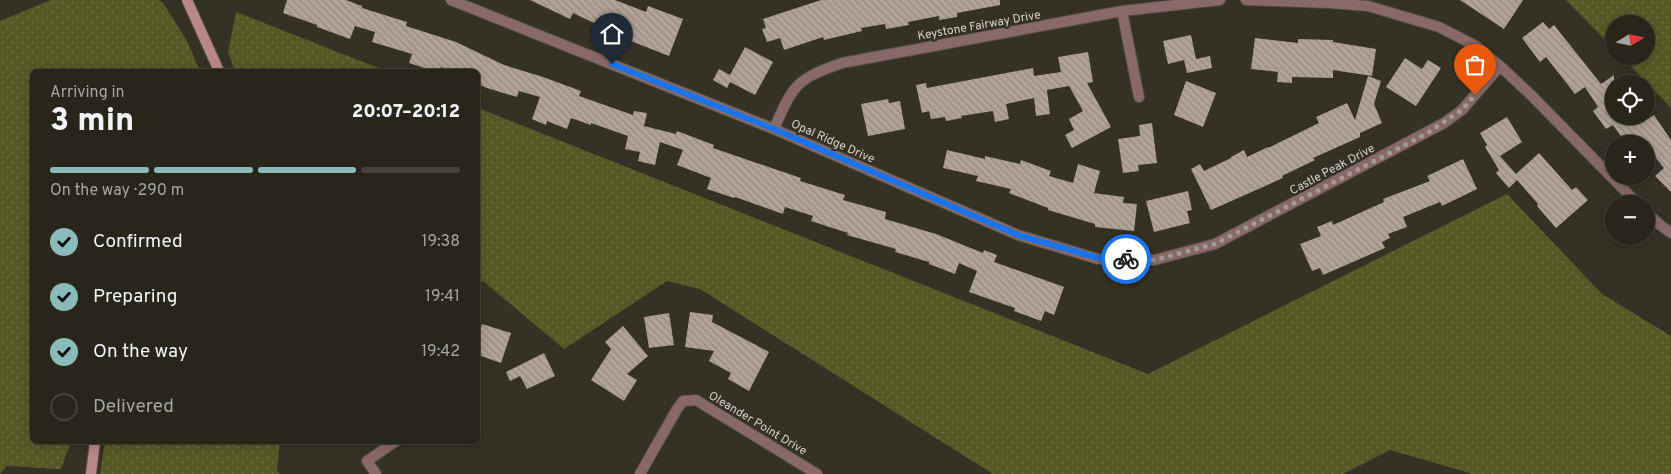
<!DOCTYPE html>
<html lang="en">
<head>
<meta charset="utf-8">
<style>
  :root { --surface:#28251b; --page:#343128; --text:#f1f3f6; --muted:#a5a5a3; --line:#44423a; --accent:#8bbbb9 }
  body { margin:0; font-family:Overpass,sans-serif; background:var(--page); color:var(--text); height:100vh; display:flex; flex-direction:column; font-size:19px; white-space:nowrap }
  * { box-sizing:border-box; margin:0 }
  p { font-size:16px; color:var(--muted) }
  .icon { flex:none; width:28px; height:28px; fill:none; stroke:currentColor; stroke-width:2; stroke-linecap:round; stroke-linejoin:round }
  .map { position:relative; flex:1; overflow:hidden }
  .sheet { position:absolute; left:30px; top:69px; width:450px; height:375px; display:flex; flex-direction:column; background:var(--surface); border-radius:8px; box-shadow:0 2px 12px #0003,0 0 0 1px var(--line) }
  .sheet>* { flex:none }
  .needle { width:32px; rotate:80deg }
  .tools { position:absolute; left:1605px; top:15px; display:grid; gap:10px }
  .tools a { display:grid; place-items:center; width:50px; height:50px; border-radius:50%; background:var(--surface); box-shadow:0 2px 12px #0003,0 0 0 1px var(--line); font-size:25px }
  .pin { position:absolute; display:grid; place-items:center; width:42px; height:42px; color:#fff; margin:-51px -21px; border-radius:50% 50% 50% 0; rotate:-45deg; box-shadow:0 0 5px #0007 }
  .pin .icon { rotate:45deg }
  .courier { position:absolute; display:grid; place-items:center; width:50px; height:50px; margin:-25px; border:4px solid #1a73e8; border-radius:50%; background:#fff; color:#222; box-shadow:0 1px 6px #0007 }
  .head em { font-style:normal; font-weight:800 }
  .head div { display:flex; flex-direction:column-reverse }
  .head { display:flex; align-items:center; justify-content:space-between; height:85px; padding:0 20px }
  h1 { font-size:32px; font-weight:800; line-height:38px }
  .bar { display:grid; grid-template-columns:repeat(4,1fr); gap:8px 5px; align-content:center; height:60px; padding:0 20px }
  .bar i { height:6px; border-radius:4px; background:var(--line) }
  .bar .on { background:var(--accent) }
  .bar p { grid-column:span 4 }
  ol { padding:0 20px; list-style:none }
  li { display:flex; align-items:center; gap:15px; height:55px }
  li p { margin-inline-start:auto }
  li .icon { padding:5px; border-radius:50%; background:var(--accent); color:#111; stroke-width:4 }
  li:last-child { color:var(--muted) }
  li i { width:28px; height:28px; border:2px solid var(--line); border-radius:50% }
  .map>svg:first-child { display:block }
</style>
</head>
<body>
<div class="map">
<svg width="1671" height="474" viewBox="0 0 1671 474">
  <defs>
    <pattern id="grass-dots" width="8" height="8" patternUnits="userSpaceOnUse" patternTransform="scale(1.25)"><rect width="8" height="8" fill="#555925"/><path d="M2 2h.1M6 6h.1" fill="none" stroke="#6d7043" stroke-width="1.8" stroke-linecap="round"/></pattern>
    <pattern id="building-back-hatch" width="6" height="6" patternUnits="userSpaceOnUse" patternTransform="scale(1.25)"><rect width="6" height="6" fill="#b0a396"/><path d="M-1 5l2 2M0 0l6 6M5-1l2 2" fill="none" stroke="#948a80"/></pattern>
  </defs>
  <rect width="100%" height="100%" fill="#353124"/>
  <!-- grass -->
  <path fill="url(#grass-dots)" d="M51,0H159L164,4L187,41L200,71H32V441H71L61,469L7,466L0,474V21Z
    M1566,0H1671V108L1621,56H1646V24H1614V49Z
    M236,12L386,71H235L228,52Z
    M478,108L1148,374L1507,194L1602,294L1671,336V474H1473L1390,450L1343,474H993L700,289L667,281L564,349L483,281L478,284Z
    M105,441H280L277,470L280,474H100Z"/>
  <!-- building -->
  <path fill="url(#building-back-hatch)" d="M287,0H346L362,6V8L407,22L406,26L456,42L504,65L543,77L581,91L579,96L633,115L634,111L647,113L644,126L676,134L677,131L714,145L713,148L801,178L800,181L845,195L843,200L886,212L885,219L936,234L983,253L984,250L997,255L994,262L1064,287L1054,315L1045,311L1041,321L1014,311L1015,308L969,292L977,271L959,263L955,274L929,264V262L895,252L896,249L847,235L848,233L811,221L813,216L785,207L783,214L735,197L734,198L707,189L711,178L677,165L683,150L660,142L655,165L638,161L640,152L625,149L628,136L591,123V125L571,118L567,129L547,121L546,125L532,119L540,97L519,91L517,97L487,88L478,84V71H451L441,67L440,71H434L409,63L412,54L372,42L375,32L355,26L350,39L317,27V25L283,13Z
    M530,0H615L646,12L648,6L683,19L669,56L595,27L596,24L573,13L570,19Z
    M821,0H1000V5L957,13V17L939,20V16L908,22L909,25L886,29L885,24L861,28L862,31L824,40L823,37L784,50L780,38L767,42L762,29L766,28L763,19Z
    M1460,0H1523L1504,29Z
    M1543,22L1549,29L1554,25L1601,84L1614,75V116H1647L1648,119L1654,115L1671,140V192L1655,176L1664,168L1652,153L1646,157V144H1626L1613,125L1606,129L1593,111L1598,107L1585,87L1575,94L1546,57L1540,62L1522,38Z
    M1191,35L1196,59L1210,56L1212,68L1187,73L1184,60L1168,64L1163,41Z
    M1255,38L1298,43V39L1333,40V42L1376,49L1372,76L1333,70V78L1292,77V83L1277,82L1278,72L1251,69Z
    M745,47L773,62L755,95L730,82L727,88L713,80L719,69L730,75Z
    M1088,52L1093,82L1087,83L1111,127L1072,148L1065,135L1074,130L1069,119L1083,111L1069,86L1047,90L1050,114L1036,116L1034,98L1006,104L1009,119L995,122L993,111L961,116L962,118L946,121L945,117L931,119L929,111L922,113L916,85L926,83L927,88L1033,68L1034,76L1061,72L1058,57Z
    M1405,58L1422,69L1428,60L1441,68L1416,106L1386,87Z
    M1368,76L1381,81L1374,104L1382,123L1360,133V137L1313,158L1315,160L1282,176L1283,178L1211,210L1191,169L1200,164L1204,171L1231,158V157L1244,150L1247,157L1268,147V148L1319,123L1316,117L1347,103L1355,120Z
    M1186,81L1216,93L1203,127L1174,115Z
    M888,99L889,103L900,101L905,129L868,136L861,104Z
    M1507,117L1522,142L1500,156L1516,174L1539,153L1572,190L1576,187L1588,200L1556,228L1537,206L1538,204L1517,180L1509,188L1496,173L1499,170L1485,147L1487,145L1480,133Z
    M1152,123L1157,163L1138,165L1139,171L1123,173L1118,139L1140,136L1139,125Z
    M947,150L985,159V156L1020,164L1021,160L1051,171L1049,176L1073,183L1078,164L1100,171L1094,193L1124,197L1123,203L1137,204L1134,231L1095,227V224L1048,210V208L1009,193L1011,189L976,181L978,176L943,168Z
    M1463,159L1477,189L1442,206L1440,202L1403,217L1407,227L1388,234L1390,238L1382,242L1385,248L1323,275L1320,268L1312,271L1300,244L1321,236L1317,227L1332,221L1333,225L1384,202L1383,199L1430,181L1427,176Z
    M1188,191L1192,210L1187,211L1190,223L1154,232L1146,201Z
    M690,312L713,315L712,322L769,352L749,391L728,379L731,373L709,361L714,351L685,347Z
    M669,313L674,345L649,348L644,317Z
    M482,324L511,333L501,363L478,355V338Z
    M623,326L648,356L627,374L637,380L624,401L591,380L611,349L605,342Z
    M544,353L555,376L527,389L520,376L510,381L506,372Z"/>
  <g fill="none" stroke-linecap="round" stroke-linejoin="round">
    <!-- street casing -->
    <g stroke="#524e42" stroke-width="12">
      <path id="street" d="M451,0L774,129L1018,235L1098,259L1154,260L1215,244L1444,123L1462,110L1500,66
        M1246,0L1330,3L1368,6L1439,27L1476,46L1500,66L1531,95L1638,204
        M1122,11L1139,97
        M774,129C793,85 796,79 842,63L1122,11L1220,0
        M1646,212L1660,225L1671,233
        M376,474L367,461L396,441
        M640,474L677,409L683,401L696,400L817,474"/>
    </g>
    <!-- secondary casing -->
    <g stroke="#524e42" stroke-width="12">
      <path id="secondary" d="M187,0L219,71
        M91,474L95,441"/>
    </g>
    <!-- street -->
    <use href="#street" stroke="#886968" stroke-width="10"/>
    <!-- secondary -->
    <use href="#secondary" stroke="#b98787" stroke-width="10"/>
  </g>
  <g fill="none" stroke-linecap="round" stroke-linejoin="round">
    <!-- done -->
    <path stroke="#9e9b91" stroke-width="5" stroke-dasharray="0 9" d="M1126,259L1154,260L1215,244L1426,134L1462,110L1475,95"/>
    <!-- route -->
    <path stroke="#1a73e8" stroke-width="6" d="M612,64L774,129L1018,235L1098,258L1126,259"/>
  </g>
  <g text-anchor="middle" stroke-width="5" stroke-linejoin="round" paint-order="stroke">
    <!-- street labels -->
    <g font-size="12" fill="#d6d4cb" stroke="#353124">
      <text transform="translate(979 25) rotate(-10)" y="4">Keystone Fairway Drive</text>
      <text transform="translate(833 141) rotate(24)" y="4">Opal Ridge Drive</text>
      <text transform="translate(1332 169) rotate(-28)" y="4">Castle Peak Drive</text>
      <text transform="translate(758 423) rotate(31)" y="4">Oleander Point Drive</text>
    </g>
  </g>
</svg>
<div class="tools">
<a><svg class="needle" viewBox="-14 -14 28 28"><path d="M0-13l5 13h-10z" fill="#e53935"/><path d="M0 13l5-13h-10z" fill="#a5a5a3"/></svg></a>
<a><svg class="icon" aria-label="locate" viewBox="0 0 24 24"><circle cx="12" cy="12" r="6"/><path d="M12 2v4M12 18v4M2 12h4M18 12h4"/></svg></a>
<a>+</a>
<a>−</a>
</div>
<div class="pin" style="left:1475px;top:95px;background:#ea580c"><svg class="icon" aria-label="bag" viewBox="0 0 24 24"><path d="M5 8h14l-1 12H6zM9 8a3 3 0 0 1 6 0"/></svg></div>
<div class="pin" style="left:612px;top:64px;background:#1f2937"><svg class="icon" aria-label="home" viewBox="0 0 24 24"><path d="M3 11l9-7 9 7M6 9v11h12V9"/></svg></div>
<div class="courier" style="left:1126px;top:259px"><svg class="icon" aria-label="bike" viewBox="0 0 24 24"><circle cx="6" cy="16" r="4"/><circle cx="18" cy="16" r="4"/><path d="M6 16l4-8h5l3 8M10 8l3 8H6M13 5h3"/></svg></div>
<section class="sheet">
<div class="head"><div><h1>3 min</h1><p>Arriving in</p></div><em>20:07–20:12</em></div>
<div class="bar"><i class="on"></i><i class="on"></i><i class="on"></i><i></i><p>On the way · 290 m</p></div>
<ol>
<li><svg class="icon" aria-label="check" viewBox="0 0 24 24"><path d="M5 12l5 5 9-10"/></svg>Confirmed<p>19:38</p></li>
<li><svg class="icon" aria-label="check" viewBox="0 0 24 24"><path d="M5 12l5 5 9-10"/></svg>Preparing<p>19:41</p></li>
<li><svg class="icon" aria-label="check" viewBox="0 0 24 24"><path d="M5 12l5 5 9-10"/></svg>On the way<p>19:42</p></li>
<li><i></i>Delivered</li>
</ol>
</section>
</div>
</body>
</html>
